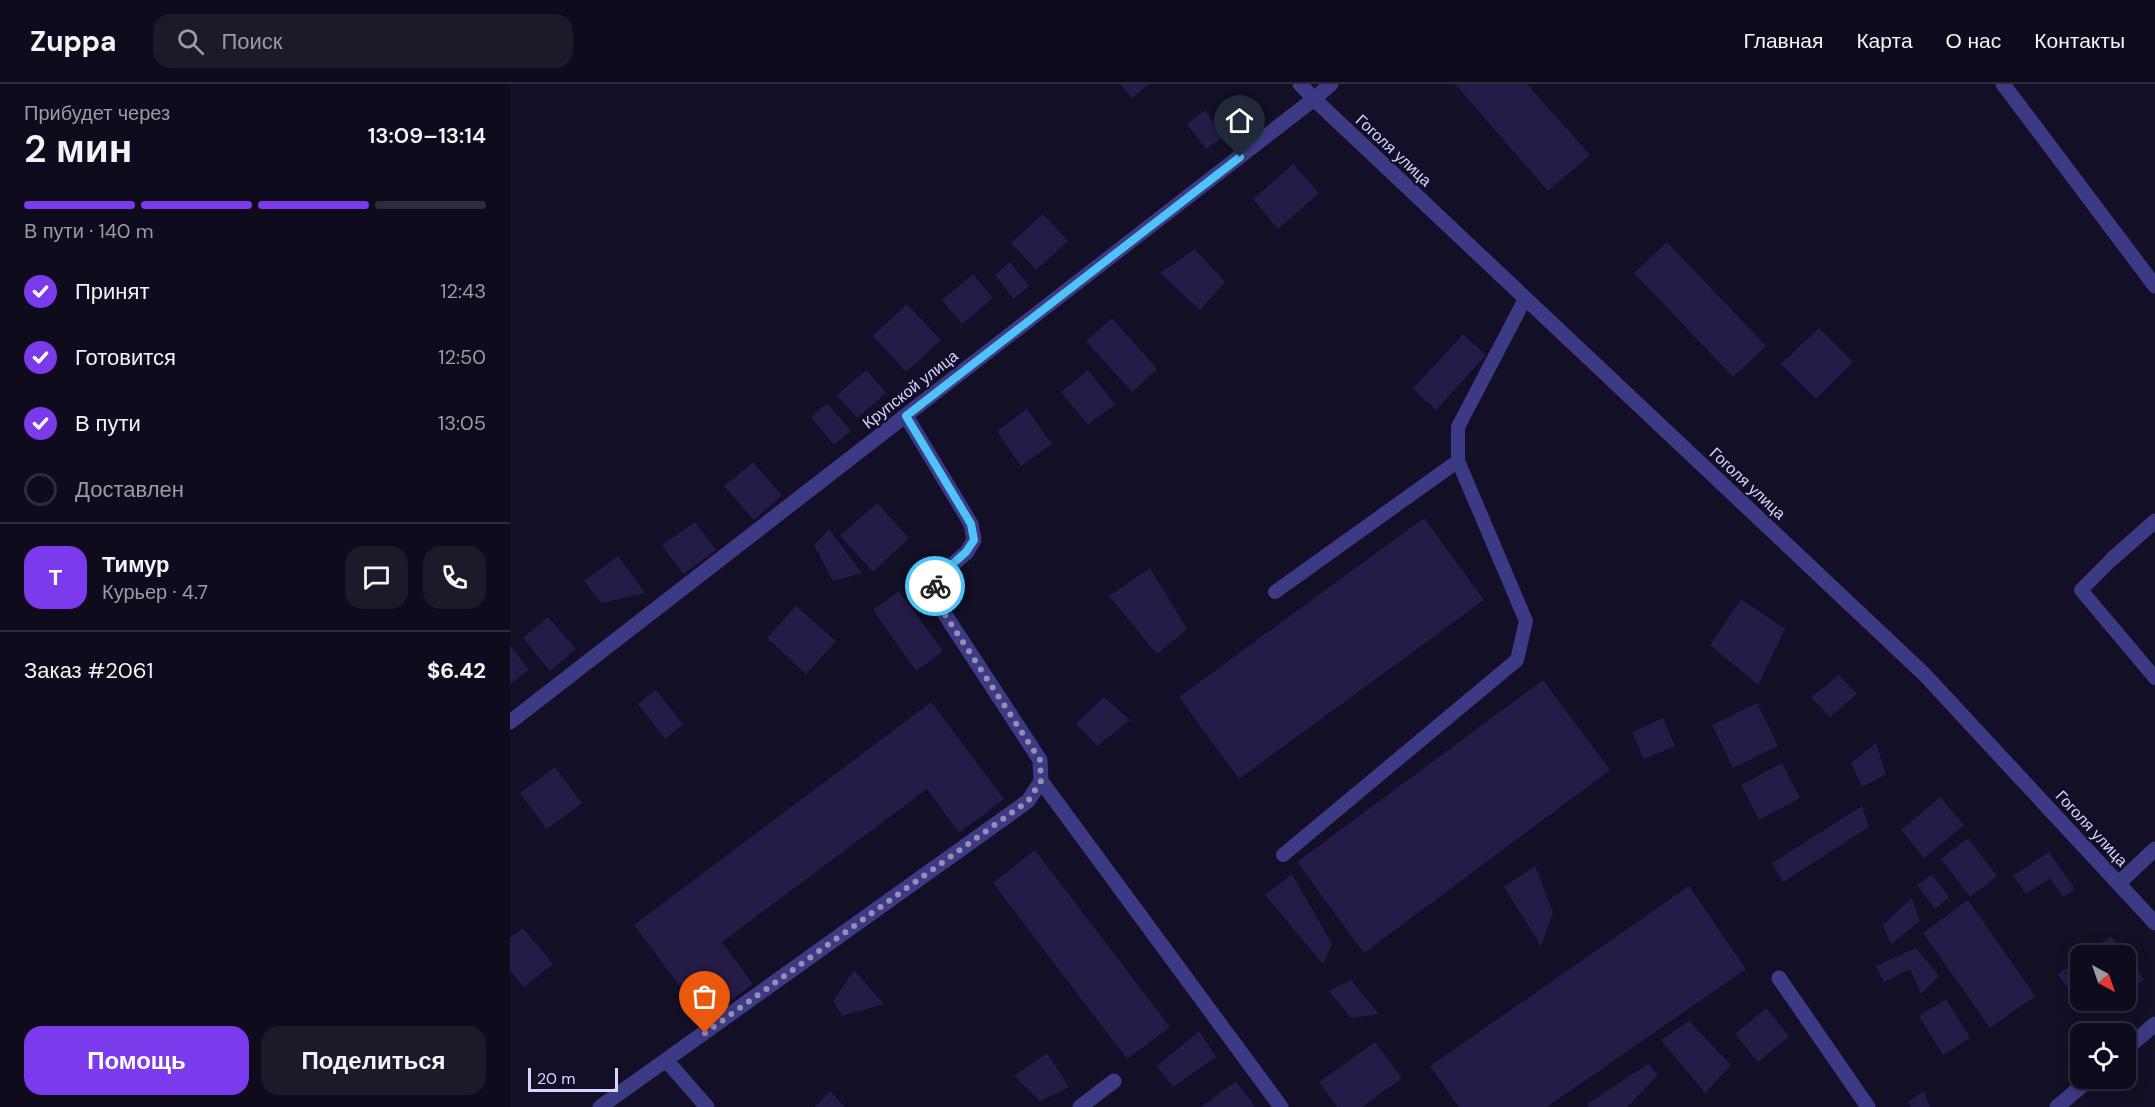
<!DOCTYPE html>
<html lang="ru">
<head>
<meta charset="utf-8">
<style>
  :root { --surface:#0e0b1c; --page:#1c1929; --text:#f1f3f6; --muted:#9b9ba3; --line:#2e2b3b; --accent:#7c3aed }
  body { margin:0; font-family:"DM Sans",sans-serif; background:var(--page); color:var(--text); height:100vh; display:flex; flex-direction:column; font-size:22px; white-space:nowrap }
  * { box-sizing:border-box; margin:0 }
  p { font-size:20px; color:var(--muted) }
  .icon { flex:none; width:33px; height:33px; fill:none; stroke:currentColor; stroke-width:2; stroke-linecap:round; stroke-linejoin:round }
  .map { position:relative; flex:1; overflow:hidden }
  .side { display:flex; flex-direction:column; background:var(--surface); width:510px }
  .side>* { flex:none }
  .needle { width:39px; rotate:140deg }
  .tools { position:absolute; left:1560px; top:861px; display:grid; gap:12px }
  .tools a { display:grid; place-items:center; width:66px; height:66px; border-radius:12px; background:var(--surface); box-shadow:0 3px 15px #0003,0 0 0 2px var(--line); font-size:30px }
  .scale { position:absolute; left:18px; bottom:15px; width:90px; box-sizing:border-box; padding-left:6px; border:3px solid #d9d4ff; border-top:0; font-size:16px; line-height:21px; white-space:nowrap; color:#d9d4ff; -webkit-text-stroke:4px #130f26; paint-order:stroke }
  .pin { position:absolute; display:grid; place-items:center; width:51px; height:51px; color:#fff; margin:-62px -26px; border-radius:50% 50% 50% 0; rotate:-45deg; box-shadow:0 0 6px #0007 }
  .pin .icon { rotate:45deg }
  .courier { position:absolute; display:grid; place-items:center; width:60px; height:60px; margin:-30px; border:4px solid #4fc3f7; border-radius:50%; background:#fff; color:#222; box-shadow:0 2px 8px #0007 }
  .headline em { font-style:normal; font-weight:600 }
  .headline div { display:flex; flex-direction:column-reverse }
  .headline { display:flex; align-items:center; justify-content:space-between; height:102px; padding:0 24px }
  h1 { font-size:39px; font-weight:600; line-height:45px }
  .bar { display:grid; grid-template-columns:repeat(4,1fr); gap:9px 6px; align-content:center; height:72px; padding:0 24px }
  .bar i { height:8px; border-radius:4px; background:var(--line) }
  .bar .selected { background:var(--accent) }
  .bar p { grid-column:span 4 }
  .line { display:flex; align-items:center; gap:15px; padding:0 24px; border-top:2px solid var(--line) }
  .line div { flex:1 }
  .round { display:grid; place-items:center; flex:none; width:63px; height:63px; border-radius:18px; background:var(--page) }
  ol { padding:0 24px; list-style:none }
  li { display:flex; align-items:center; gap:18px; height:66px }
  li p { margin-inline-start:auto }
  li .icon { padding:6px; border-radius:50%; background:var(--accent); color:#fff; stroke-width:4 }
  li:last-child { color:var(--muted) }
  li i { width:33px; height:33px; border:3px solid var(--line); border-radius:50% }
  .action { display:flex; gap:12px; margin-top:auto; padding:12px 24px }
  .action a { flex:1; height:69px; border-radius:18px; background:var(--accent); color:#fff; font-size:24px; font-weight:600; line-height:69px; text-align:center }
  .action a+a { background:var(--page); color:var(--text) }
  header { display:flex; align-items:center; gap:36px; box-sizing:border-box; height:84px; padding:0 30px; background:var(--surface); border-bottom:2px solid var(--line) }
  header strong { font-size:28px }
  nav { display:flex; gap:33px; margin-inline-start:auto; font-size:21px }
  .search { width:420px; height:54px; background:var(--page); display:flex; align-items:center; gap:15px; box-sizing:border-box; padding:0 21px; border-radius:18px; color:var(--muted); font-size:22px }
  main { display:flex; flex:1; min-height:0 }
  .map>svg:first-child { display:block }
</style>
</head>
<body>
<header>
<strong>Zuppa</strong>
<div class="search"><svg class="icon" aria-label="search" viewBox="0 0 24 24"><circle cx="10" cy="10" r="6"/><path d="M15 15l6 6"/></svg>Поиск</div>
<nav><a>Главная</a><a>Карта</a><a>О нас</a><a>Контакты</a></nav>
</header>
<main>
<section class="side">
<div class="headline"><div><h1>2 мин</h1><p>Прибудет через</p></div><em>13:09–13:14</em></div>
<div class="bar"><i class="selected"></i><i class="selected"></i><i class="selected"></i><i></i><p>В пути · 140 m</p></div>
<ol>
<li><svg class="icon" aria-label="check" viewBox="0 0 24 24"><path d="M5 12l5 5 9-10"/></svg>Принят<p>12:43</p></li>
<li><svg class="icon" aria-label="check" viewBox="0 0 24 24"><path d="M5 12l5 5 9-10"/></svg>Готовится<p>12:50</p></li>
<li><svg class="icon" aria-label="check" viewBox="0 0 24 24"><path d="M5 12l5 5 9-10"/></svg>В пути<p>13:05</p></li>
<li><i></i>Доставлен</li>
</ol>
<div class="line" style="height:108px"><b class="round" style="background:var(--accent);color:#fff">Т</b><div><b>Тимур</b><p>Курьер · 4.7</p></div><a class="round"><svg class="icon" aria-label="chat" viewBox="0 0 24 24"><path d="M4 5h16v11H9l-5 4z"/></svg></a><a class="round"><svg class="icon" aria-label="phone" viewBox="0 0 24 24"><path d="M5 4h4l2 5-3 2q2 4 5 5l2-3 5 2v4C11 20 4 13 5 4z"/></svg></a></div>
<div class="line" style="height:78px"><div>Заказ #2061</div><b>$6.42</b></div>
<div class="action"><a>Помощь</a><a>Поделиться</a></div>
</section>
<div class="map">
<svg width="1645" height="1023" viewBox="0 0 1645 1023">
  <rect width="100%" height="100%" fill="#130f26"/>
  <!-- building -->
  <path fill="#241b47" d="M610,0H639L622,14Z
    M945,0H1017L1080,71L1038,107Z
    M695,26L714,52L696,65L677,40Z
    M783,80L809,109L768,145L743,115Z
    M533,130L558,157L526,186L501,159Z
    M1157,158L1256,262L1223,293L1124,189Z
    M685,165L715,198L690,226L650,189Z
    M500,178L519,202L504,215L485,191Z
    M463,190L483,214L452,240L432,216Z
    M397,220L431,256L396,288L363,252Z
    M602,234L647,285L622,308L576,257Z
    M1309,244L1343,278L1306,315L1271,280Z
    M953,250L976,271L926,326L903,305Z
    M356,286L376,309L347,334L327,311Z
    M578,286L605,320L578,341L551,308Z
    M317,319L341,347L324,361L301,333Z
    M517,325L542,360L511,382L487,347Z
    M243,378L272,411L244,436L214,402Z
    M367,419L399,454L363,488L330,452Z
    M914,434L974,516L729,695L669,613Z
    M185,438L206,466L173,490L152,461Z
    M319,445L352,489L323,497L304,461Z
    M108,472L135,509L91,519L74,497Z
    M640,484L677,545L647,570L599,512Z
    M389,507L433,567L406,587L363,526Z
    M1231,515L1275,545L1248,601L1200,561Z
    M286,522L326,557L296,590L257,554Z
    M38,533L66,565L40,587L13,554Z
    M0,561L19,586L0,600Z
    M1329,591L1347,610L1320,633L1301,613Z
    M1033,596L1100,686L854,869L787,778Z
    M146,606L173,640L155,655L128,620Z
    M594,613L620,636L587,662L566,640Z
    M421,618L494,715L449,749L417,705L212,858L243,900L195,936L124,841Z
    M1247,619L1268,662L1223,684L1202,641Z
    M1153,634L1165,662L1134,675L1122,648Z
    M1366,659L1376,690L1352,703L1341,679Z
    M1272,679L1290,714L1249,736L1231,701Z
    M45,683L72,719L37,745L10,709Z
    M1430,713L1454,741L1414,774L1391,746Z
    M1352,722L1359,743L1273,798L1262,779Z
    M1458,754L1487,792L1460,813L1431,775Z
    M525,766L660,943L617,975L483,799Z
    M1539,768L1565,805L1553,813L1540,794L1516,810L1503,792Z
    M1025,782L1043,828L1031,862L994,803Z
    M782,790L822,860L813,880L755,811Z
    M1422,791L1439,813L1425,825L1407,801Z
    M1179,802L1236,885L1037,1023H949L920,982Z
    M1402,814L1410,837L1381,860L1373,841Z
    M1458,816L1525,912L1480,944L1413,849Z
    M13,844L43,880L14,903L0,886V854Z
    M1601,852L1634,896L1616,907V872H1574Z
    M1406,864L1429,892L1411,910L1400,885L1374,898L1366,882Z
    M1570,874V916H1600L1578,929L1548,891Z
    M344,886L374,920L332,932L323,917Z
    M841,896L869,930L841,934L819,907Z
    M1436,915L1460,954L1433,971L1409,932Z
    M1256,924L1279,952L1248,978L1225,950Z
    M1179,937L1221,981L1195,1009L1151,956Z
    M689,947L706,973L663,1003L647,982Z
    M865,958L892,994L852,1023H827L809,998Z
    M537,969L559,1003L530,1017L504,992Z
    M1138,980L1148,991L1117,1023H1079L1077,1020Z
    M726,997L745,1023H691Z
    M320,1007L335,1023H305Z
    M1414,1007L1420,1023H1401L1398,1018Z"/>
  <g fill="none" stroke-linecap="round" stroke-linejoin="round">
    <!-- lane -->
    <path stroke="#3d3a85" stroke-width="14" d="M1602,475L1571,506L1645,594
      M765,508L948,377
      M773,771L1007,576L1016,537L948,377V343L1015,215"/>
    <!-- street -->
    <path stroke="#3d3a85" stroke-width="15" d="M790,0L804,15L1414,590L1645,839
      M1493,0L1645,202
      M1602,475L1645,437
      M0,638L804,15L821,0
      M531,697L771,1023
      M1609,799L1645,765
      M1269,894L1358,1023
      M1616,965L1645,940
      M156,976L518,717L531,697L530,676L432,526L423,509L428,493L457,468L464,456L461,440L396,332
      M90,1023L156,976L197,1023
      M570,1023L604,997
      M1547,1023L1581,994"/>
  </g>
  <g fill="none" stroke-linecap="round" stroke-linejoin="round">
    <!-- done -->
    <path stroke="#948fb3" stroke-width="6" stroke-dasharray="0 10.8" d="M195,949L518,717L531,697L530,676L432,526L423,509L425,502"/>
    <!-- route -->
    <path stroke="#4fc3f7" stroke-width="8" d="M425,502L428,493L456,468L464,456L461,440L396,332L730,73"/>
  </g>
  <g text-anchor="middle" stroke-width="4.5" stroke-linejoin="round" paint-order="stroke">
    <!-- street labels -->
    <g font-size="16" fill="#d9d4ff" stroke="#130f26">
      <text transform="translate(884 66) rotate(43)" y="6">Гоголя улица</text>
      <text transform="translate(400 305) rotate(-38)" y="6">Крупской улица</text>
      <text transform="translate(1238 399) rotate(43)" y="6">Гоголя улица</text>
      <text transform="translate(1582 744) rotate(47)" y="6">Гоголя улица</text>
    </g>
  </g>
</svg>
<div class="tools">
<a><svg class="needle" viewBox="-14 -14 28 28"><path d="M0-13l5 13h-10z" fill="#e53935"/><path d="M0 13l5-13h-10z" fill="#9b9ba3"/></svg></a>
<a><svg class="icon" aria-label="locate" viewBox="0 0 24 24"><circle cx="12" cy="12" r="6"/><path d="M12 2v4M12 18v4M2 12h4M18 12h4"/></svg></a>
</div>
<div class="scale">20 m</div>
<div class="pin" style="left:195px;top:949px;background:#ea580c"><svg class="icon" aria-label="bag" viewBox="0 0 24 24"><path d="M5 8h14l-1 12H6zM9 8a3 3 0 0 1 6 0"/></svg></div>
<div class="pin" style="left:730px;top:73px;background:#1f2937"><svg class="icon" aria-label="home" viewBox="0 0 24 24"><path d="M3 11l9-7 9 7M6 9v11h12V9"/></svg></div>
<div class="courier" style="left:425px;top:502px"><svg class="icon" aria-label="bike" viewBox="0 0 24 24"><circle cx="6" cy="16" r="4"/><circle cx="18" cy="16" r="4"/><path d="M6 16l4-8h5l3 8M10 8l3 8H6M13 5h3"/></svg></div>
</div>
</main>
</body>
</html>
